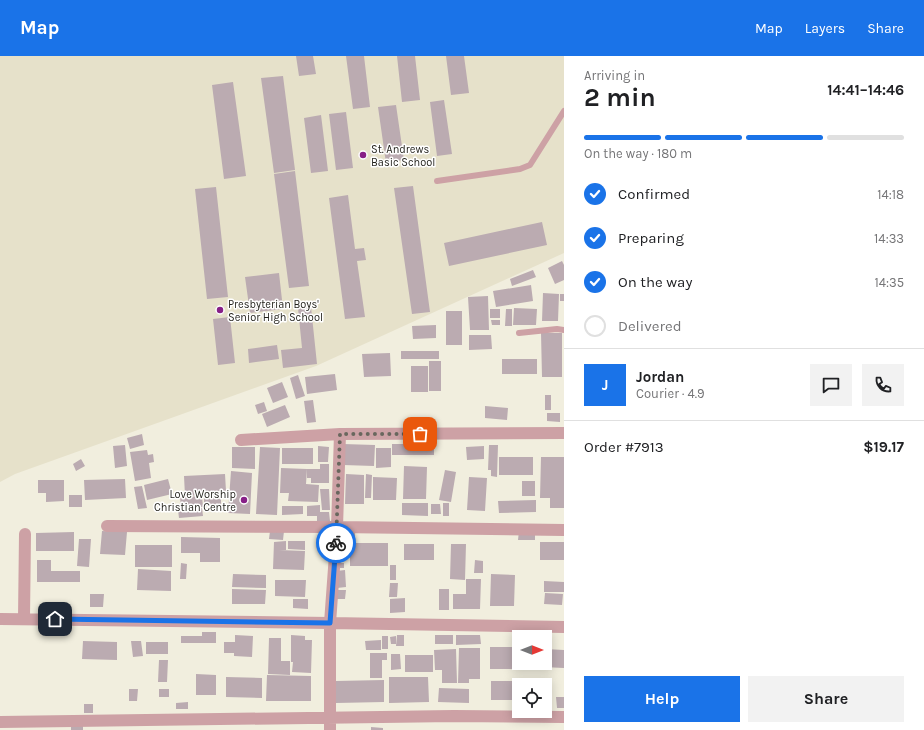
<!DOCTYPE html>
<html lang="en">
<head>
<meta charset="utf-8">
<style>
  :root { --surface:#fff; --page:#f2f2f2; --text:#202124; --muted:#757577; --line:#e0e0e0; --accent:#1a73e8 }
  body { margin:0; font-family:Karla,sans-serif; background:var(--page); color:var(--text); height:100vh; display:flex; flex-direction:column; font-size:15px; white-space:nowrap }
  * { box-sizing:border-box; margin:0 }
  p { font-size:13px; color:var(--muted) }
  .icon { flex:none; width:22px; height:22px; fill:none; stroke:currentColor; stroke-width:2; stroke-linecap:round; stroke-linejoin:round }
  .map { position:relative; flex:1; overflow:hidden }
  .drawer { display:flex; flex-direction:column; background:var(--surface); width:360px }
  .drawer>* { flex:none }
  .needle { width:26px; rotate:90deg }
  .controls { position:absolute; left:512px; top:574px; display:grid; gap:8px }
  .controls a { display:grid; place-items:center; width:40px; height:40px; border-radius:0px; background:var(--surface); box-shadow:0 2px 10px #0003; font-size:20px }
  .pin { position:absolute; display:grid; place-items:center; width:34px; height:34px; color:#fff; margin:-17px; border-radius:8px; box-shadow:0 2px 6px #0006 }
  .courier { position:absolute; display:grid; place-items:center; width:40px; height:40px; margin:-20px; border:3px solid #1a73e8; border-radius:50%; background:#fff; color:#222; box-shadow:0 1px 5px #0007 }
  .head em { font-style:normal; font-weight:700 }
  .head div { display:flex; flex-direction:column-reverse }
  .head { display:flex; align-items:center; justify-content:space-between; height:68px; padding:0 20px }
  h1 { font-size:26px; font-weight:700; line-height:30px }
  .bar { display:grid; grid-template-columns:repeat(4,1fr); gap:6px 4px; align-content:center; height:48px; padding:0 20px }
  .bar i { height:5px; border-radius:3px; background:var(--line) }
  .bar .current { background:var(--accent) }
  .bar p { grid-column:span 4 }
  .line { display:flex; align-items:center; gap:10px; padding:0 20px; border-top:1px solid var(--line) }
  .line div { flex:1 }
  .round { display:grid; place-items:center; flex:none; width:42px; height:42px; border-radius:0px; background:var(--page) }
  ol { padding:0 20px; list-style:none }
  li { display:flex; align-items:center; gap:12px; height:44px }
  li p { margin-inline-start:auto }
  li .icon { padding:4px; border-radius:50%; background:var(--accent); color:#fff; stroke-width:4 }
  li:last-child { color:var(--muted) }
  li i { width:22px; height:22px; border:2px solid var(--line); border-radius:50% }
  .button { display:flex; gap:8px; margin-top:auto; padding:8px 20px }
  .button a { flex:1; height:46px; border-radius:0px; background:var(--accent); color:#fff; font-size:16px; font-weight:700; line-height:46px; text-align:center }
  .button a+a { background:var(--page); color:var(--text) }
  header { display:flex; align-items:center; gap:24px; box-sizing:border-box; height:56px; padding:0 20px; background:var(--accent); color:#fff }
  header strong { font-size:19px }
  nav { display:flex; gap:22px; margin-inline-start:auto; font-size:14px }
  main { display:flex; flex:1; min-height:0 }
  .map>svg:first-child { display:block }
</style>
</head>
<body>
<header>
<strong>Map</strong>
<nav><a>Map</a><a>Layers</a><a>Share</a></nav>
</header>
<main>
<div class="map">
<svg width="564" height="674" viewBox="0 0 564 674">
  <rect width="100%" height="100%" fill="#f1eede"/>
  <!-- built -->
  <path fill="#e6e1ca" d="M0,0H564V197L316,310L174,361L15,418L0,426Z"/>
  <!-- building -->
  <path fill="#bbabb1" d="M296,0H313L316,18L299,20Z
    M346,0H364L370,51L353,53Z
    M397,0H415L420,44L402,46Z
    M446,0H464L469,37L451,39Z
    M283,20L295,114L274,117L261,22Z
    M233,26L246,120L224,123L212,29Z
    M444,44L452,98L437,100L430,46Z
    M396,49L404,104L386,107L378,51Z
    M346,56L353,112L336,114L329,58Z
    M321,59L328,115L311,117L304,62Z
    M295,115L309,230L289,232L274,118Z
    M413,130L430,256L412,258L394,132Z
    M216,131L228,241L207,243L195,133Z
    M348,139L355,193L364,192L366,204L357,205L365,261L345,263L329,142Z
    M542,166L547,189L449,210L444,187Z
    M562,205L564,209V224L555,228L548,212Z
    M533,214L536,221L512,230L510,223Z
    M279,217L283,253L250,257L245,221Z
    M531,229L533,245L496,251L493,235Z
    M543,237L559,238L558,265H542Z
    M560,238H564V245H560Z
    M488,240L489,274H470L468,241Z
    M311,251L317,308L283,312L281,294L302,292L298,252Z
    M514,252L537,253L536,269H513Z
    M490,253H500V262H490Z
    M506,253H512V270H505Z
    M446,255H462V289H446Z
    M230,261L235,307L218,309L213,263Z
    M491,264H500V269H492Z
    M436,269V282L413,283L412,270Z
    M541,277H562V321H542Z
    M469,279H491L492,293L469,294Z
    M277,289L279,303L249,307L248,293Z
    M401,295H439V303H401Z
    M390,297L391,320L364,321L362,298Z
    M502,303H537V318H502Z
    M429,305H441V335H429Z
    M411,310H428V336H411Z
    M335,318L337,334L307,338L305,321Z
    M298,319L305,340L296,343L290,322Z
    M282,326L288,341L273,347L267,332Z
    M545,339H551V354H545Z
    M313,344L316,366L307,367L304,345Z
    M264,346L267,355L258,358L255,349Z
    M285,349L290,361L267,371L262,358Z
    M485,350L508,352L507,364L485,362Z
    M547,357H560V366L547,365Z
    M142,378L144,389L130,393L127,382Z
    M414,379V386H406V380Z
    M416,379H424V386H416Z
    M343,388L375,389L374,410L343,409Z
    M392,388H434V399H392Z
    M125,389L127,410L115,412L113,390Z
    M489,389H498L497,421L491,420V414H488Z
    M318,390L329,391L328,406H318Z
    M484,390V403L467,404L466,391Z
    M232,391H255V413L232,412Z
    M260,391L280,392L277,459L256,458Z
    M282,392H313V408H282Z
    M376,392H391V411L376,412Z
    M147,394L148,399L153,398L154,406L149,407L151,422L135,425L130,396Z
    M499,401H533V419H499Z
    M541,401H564V452H550V442H540Z
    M81,403L85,410L76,415L73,408Z
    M320,408H329V427H320Z
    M404,410L427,411L426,443H403Z
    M281,412L307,413L306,428L319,429L318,446L288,445L289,437H280Z
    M307,413H320V427H311V422H307Z
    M445,414L456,416L451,446L439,444Z
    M231,415L252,417L250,458L228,457Z
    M225,418L226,435H210V439L185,440L184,420Z
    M346,418L364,419V448H345Z
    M366,418L372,419L371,442H365Z
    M373,421L397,422L396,444H373Z
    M469,421L487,422L485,455L467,454Z
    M125,423L126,442L85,444L84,424Z
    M168,423L172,438L147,444L144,429Z
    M38,424H64V445L46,446V437H38Z
    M522,425H535V440H522Z
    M142,430L147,452L138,453L134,431Z
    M320,433H329L330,454H322Z
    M221,436V449L204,450V440H212L211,437Z
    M69,439H82V451H69Z
    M202,440L203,451L181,452L180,441Z
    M536,444V456L499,457L498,445Z
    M402,447H428V460L402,459Z
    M443,447H449V460H443Z
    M431,448H440L441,458H431Z
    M320,449V456H329L330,465L317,466V460H307V450Z
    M282,450H303V458L282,459Z
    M202,452L203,460L179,462L178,454Z
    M102,475L127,476L125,499L100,498Z
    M270,475H284L283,484L269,483Z
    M342,475H355V481H342Z
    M519,475L535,476V484H518Z
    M74,476V495H36V477Z
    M181,481L220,482V506H200V497H181Z
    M79,483H91L89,511L77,510Z
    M286,485V494H279L305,495L304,514L273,513L274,486Z
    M288,485H305V494L288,493Z
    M540,486H564V504H540Z
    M350,487H388V510H350Z
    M404,488H434V504H404Z
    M451,488H466L465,524L450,523Z
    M135,489H172V511H135Z
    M37,504H51V515H80V526H37Z
    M475,504L483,505V517H474Z
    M181,507L187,508L186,523H180Z
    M334,507H344V512H335Z
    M390,509H396V524H390Z
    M138,513L171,515V535L137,534Z
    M345,514L346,531L337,532L336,515Z
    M233,518L266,519V532L232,531Z
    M491,518L515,519L514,550H490Z
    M466,523H481L480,553H453V538H466Z
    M275,524H306L305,541L275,540Z
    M544,525L564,526V536H544Z
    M390,527H398L397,541H389Z
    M232,533L266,534L265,548H232Z
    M439,533H449V554H439Z
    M336,534H346L345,543H336Z
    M545,537L563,538L562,549L544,548Z
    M90,538H104L103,551H90Z
    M405,542V556L390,557V543Z
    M293,543H308V553L293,552Z
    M202,576H216V587H181V580H202Z
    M235,579L253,580L252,601L234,600V597H224V586H235Z
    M291,579L305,580V584H312L311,617L292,616L293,606H291Z
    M397,579H404V590H396Z
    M435,579H453V588H435Z
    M456,579H480L481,588L456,589Z
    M382,580H388V593H382Z
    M396,580V588H391L390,581Z
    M269,582H281V605H290V619L268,618Z
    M381,584V594H366L365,585Z
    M83,585L117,586V604L82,603Z
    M131,585H141L143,600L133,601Z
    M146,586H168V598H146Z
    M490,591H519V607H523V613H490Z
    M459,592H480V623H469V627H458Z
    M456,593L457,627H442V614H435L434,594Z
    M545,593L564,594V612L543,611V607H545Z
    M370,597H387V604H382V622H370Z
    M391,598H400L401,613L391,614Z
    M405,599H433V616H405Z
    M159,604H168L167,626H158Z
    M196,618L216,619V639H196Z
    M267,619L311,620V645H266Z
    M226,621L262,622V642L226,641Z
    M389,621H428L429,646L389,647Z
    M384,624V646L336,647V625Z
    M491,625H525L524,629H519V644H491Z
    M439,632L469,633V647L438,646Z
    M129,633H138L137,645H129Z
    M159,633H169V641H159Z
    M556,641H564V652H557Z
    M188,646V653H176V647Z
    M84,648H93V657H84Z
    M71,670H83V674H71Z
    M371,671L383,672V674H371Z"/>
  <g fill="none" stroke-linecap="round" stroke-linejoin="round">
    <!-- lane -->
    <path stroke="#cda1a5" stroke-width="6" d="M437,125L520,113L530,109L564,55
      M519,277L557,273L564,274"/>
    <!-- street -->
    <path stroke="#cda1a5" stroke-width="12" d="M241,384L340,378L564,377
      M107,470L337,471L564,474
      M24,562L25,478
      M0,563L330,567L564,571
      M0,666L454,660L564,661
      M330,674V567L337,471L340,378"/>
  </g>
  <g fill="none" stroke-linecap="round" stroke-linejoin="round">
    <!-- done -->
    <path stroke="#69675e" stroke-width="4" stroke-dasharray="0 7.2" d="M336,487L340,378H420"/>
    <!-- route -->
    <path stroke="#1a73e8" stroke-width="5" d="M55,563L330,567L336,487"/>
  </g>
  <!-- markers -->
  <g fill="#871f87" stroke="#fff" stroke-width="1.5">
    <circle cx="363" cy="99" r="4"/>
    <circle cx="220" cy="254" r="4"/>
    <circle cx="244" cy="444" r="4"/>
  </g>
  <g text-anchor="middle" stroke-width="3" stroke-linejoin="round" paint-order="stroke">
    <!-- poi labels -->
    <g font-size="11" fill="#201f19" stroke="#fff" text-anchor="start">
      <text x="371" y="97">St. Andrews<tspan x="371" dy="13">Basic School</tspan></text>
      <text x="228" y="252">Presbyterian Boys'<tspan x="228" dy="13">Senior High School</tspan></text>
      <text x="236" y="442" text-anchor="end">Love Worship<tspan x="236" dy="13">Christian Centre</tspan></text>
    </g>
  </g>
</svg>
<div class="controls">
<a><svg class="needle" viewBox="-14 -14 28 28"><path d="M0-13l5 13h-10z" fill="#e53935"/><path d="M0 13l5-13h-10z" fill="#757577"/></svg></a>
<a><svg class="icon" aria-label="locate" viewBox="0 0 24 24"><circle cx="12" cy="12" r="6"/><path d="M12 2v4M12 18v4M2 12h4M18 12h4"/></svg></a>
</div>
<div class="pin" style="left:420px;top:378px;background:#ea580c"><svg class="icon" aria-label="bag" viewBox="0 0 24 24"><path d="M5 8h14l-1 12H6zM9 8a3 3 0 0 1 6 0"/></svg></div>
<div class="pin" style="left:55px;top:563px;background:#1f2937"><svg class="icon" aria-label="home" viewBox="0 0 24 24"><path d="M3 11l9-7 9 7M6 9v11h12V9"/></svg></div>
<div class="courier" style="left:336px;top:487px"><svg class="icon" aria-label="bike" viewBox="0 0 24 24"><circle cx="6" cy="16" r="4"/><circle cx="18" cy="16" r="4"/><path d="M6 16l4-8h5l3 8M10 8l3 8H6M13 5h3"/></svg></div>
</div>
<section class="drawer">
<div class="head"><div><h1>2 min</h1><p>Arriving in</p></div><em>14:41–14:46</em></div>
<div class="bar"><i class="current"></i><i class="current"></i><i class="current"></i><i></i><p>On the way · 180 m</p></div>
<ol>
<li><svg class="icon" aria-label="check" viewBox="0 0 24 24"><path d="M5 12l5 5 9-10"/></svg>Confirmed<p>14:18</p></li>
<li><svg class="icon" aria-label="check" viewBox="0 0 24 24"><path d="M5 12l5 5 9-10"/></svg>Preparing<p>14:33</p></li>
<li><svg class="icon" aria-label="check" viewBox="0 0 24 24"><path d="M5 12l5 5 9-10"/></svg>On the way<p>14:35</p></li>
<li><i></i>Delivered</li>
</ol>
<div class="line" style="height:72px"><b class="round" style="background:var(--accent);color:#fff">J</b><div><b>Jordan</b><p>Courier · 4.9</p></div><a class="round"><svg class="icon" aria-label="chat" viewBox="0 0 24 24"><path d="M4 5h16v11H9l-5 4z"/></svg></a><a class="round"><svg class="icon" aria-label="phone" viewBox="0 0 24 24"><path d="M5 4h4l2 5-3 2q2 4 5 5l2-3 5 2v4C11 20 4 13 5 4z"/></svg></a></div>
<div class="line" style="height:52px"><div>Order #7913</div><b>$19.17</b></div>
<div class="button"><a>Help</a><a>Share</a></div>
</section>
</main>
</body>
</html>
